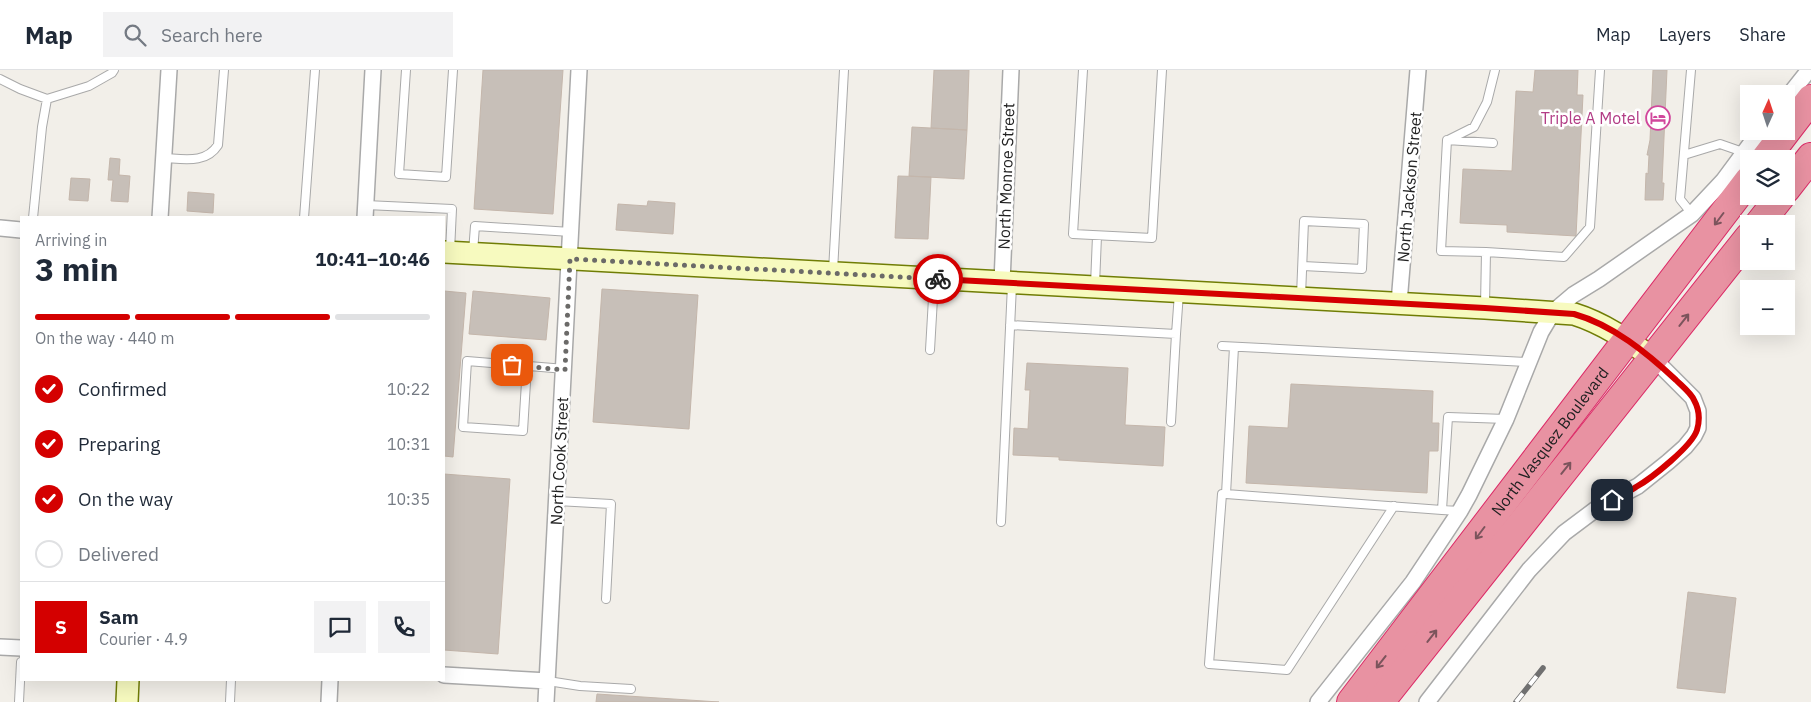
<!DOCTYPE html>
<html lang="en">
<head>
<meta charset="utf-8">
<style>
  :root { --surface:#fff; --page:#f2f2f3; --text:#1f2937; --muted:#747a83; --line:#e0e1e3; --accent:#d40000 }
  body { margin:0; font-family:"IBM Plex Sans",sans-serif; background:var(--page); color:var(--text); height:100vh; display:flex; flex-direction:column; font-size:19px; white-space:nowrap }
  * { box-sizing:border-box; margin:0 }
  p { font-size:16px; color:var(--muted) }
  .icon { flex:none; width:28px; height:28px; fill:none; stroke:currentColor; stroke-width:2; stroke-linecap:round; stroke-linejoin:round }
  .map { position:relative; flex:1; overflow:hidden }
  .sheet { position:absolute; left:20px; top:146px; width:425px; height:465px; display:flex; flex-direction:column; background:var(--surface); border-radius:0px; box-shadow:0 5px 20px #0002 }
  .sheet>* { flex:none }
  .needle { width:32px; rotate:3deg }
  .fabs { position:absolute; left:1740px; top:15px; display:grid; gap:10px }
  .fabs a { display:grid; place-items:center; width:55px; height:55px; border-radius:0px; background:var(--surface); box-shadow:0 5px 20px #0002; font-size:25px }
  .pin { position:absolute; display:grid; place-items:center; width:42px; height:42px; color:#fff; margin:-21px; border-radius:10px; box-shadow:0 2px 8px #0006 }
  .courier { position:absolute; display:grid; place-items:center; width:50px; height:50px; margin:-25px; border:4px solid #d40000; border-radius:50%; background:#fff; color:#222; box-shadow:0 1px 6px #0007 }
  .summary em { font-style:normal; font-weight:700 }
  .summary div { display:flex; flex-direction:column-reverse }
  .summary { display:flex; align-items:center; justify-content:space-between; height:85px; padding:0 15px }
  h1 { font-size:32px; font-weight:700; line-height:38px }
  .bar { display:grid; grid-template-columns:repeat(4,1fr); gap:8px 5px; align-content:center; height:60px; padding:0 15px }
  .bar i { height:6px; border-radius:4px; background:var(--line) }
  .bar .selected { background:var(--accent) }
  .bar p { grid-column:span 4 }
  .line { display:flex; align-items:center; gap:12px; padding:0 15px; border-top:1px solid var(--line) }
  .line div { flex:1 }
  .round { display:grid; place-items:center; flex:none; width:52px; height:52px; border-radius:0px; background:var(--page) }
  ol { padding:0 15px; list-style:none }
  li { display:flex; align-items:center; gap:15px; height:55px }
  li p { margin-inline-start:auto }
  li .icon { padding:5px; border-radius:50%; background:var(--accent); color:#fff; stroke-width:4 }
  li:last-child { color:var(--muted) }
  li i { width:28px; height:28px; border:2px solid var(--line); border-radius:50% }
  header { display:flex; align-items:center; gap:30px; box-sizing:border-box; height:70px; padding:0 25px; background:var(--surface); border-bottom:1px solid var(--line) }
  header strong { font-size:24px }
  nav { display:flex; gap:28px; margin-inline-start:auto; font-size:18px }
  .search { width:350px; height:45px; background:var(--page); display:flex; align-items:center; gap:12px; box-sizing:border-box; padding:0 18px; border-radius:0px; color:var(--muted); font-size:19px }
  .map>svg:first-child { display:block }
</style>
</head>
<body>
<header>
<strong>Map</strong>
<div class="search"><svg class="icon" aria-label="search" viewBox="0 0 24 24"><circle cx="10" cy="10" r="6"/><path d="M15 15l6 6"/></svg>Search here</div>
<nav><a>Map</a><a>Layers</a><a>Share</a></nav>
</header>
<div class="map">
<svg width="1811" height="632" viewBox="0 0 1811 632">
  <rect width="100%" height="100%" fill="#f2efe9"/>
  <!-- building -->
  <path fill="#c7bfb8" stroke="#c4b6ab" d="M483,0H563L553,144L474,139Z
    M934,0H969L967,60L931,58Z
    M1535,0H1578L1577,25H1583L1576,166L1507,162V155L1460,153L1463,99L1512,101L1516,21L1533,22Z
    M1653,0H1667L1662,113H1664L1663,130H1645L1646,103L1648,104L1649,85H1647L1650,70Z
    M912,57L967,60L964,109L909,106Z
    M110,88L120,89L119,105L130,106L128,132L111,131L113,110H108Z
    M898,106L931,107L928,169L895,168Z
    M71,108L90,109L88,131L69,130Z
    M188,122L214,124L213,143L187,141Z
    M648,131L675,133L673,164L616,160L618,134L647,136Z
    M602,219L698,225L689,359L593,352Z
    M444,221L466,223L453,387L444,386Z
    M473,221L550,228L546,270L469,264Z
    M1027,293L1128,298L1125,355L1165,357L1163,396L1059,390V387L1013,385L1014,358L1028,359L1030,320H1025Z
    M1291,314L1433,321L1432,353H1439L1438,381H1429L1427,423L1246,413L1249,356L1288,358Z
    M444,404L510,409L498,584L444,580Z
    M1688,522L1736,528L1725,623L1677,618Z
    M597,624L719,632H596Z"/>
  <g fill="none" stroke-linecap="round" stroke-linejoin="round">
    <!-- lane casing -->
    <g stroke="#a9a9a9" stroke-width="10">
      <path id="lane" d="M406,0L399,104L446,107L453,0
        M1083,0L1073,164L1152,168L1162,0
        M1691,0L1680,129L1692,144
        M0,9L20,19L47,29L89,16L112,3L114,0
        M1448,70L1474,57L1487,32L1495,0
        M1684,85L1720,74L1743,82
        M164,88C184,89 206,94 218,75L224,0
        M366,135L452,139L450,181
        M33,148L42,57L47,29
        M304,148L315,0
        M473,182L475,156L571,162
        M1486,182L1441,181L1447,70L1493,73
        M833,201L844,0
        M1095,215L1097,166
        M1301,226L1304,151L1364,154L1362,199L1303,196
        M1485,236L1486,182L1564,187L1590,157L1600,0
        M1010,255L1176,264L1171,352
        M1176,264L1179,223
        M1222,276L1528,292
        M930,280L934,211
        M527,296L523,361L463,357L467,291L565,299
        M1226,424L1234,277
        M557,431L611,434L606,529
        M1394,436L1287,600L1209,594L1222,424H1226L1442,440L1460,441
        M1442,440L1448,347L1506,349
        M1001,452L1012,215
        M548,611L580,616L631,619
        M19,632L21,592
        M230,632L231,610"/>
    </g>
    <!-- street casing -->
    <g stroke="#a9a9a9" stroke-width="18">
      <path id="street" d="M1786,29L1809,0
        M160,148L169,0
        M365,148L373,0
        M0,158L21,160
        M1002,212L1011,0
        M1399,233L1418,0
        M0,577L21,578
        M444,605L548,611
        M329,632L330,610
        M546,632L579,0
        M1318,632L1413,512L1460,441L1469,425L1506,349L1541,262L1553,242L1573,225L1599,209L1692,144L1723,111L1760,61
        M1427,632L1529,500L1564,463L1600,436L1638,416L1668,392L1685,377L1694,366L1698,358V341L1693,328L1653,288"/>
    </g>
    <!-- secondary casing -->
    <g stroke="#707d05" stroke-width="24">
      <path id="secondary" d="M444,182L1485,238L1574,244C1603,253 1629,271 1653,288
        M127,632L128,610"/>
    </g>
    <!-- highway casing -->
    <g stroke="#dc2a67" stroke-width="30">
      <g id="highway">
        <path d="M1765,89L1811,29"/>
        <path d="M1786,119L1811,87"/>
        <path d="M1759,154L1781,126"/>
        <path id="s1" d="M1351,632L1749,110"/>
        <path d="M1380,632L1749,167"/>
      </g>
    </g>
    <!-- lane -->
    <use href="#lane" stroke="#fff" stroke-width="8"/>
    <!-- street -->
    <use href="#street" stroke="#fff" stroke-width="15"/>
    <!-- secondary -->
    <use href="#secondary" stroke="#f7fabf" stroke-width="21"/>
    <!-- highway -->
    <use href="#highway" stroke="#e892a2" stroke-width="28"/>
    <!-- rail casing -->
    <g stroke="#707070" stroke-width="5.5">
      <path id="rail" d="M1516,632L1543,598"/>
    </g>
    <!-- rail -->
    <use href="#rail" stroke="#fff" stroke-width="4" stroke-dasharray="11" stroke-linecap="butt"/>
  </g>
  <!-- one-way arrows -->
  <defs><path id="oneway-shaft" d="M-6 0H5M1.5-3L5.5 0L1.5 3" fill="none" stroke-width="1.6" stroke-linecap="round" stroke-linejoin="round" transform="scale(1.25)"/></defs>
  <g stroke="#7b545c">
    <use href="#oneway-shaft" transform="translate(1719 149) rotate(127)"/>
    <use href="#oneway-shaft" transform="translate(1684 250) rotate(-52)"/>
    <use href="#oneway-shaft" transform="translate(1566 398) rotate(-51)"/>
    <use href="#oneway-shaft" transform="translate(1480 463) rotate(127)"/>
    <use href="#oneway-shaft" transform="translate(1432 566) rotate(-52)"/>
    <use href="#oneway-shaft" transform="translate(1381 592) rotate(128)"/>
  </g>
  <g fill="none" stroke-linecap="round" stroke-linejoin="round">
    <!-- done -->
    <path stroke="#6b6a68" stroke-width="5" stroke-dasharray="0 9" d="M512,295L565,300L570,189L938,209"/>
    <!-- route -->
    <path stroke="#d40000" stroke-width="6" d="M938,209L1485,238L1574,244C1613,255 1647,283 1676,310C1682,316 1691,323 1694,330C1699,339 1700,350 1697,360C1692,376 1652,408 1636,417C1629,422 1620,425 1612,430"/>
  </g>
  <!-- icons -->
  <defs>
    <g id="hotel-ring" transform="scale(1.25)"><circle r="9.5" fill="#fff" stroke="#d1479c" stroke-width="1.5"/><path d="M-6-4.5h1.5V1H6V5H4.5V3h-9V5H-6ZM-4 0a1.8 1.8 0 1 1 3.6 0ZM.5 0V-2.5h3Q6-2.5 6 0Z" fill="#d1479c"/></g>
  </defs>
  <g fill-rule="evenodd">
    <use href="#hotel-ring" x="1658" y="48"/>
  </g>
  <g text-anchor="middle" stroke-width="5" stroke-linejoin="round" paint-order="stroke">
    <!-- hotel labels -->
    <g font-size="16" fill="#b23c85" stroke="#fff" text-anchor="end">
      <text x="1640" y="54">Triple A Motel</text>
    </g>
    <!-- street labels -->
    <g font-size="16" fill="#222" stroke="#fff">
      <text transform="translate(1006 106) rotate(-88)" y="6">North Monroe Street</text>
      <text transform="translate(1409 117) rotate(-85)" y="6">North Jackson Street</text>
      <text dy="6" stroke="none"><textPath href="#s1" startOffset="328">North Vasquez Boulevard</textPath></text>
      <text transform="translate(559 391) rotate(-87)" y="6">North Cook Street</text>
    </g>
  </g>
</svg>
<div class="fabs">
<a><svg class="needle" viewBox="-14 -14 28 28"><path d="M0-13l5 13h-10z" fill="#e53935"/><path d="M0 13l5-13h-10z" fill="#747a83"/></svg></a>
<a><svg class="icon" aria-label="layers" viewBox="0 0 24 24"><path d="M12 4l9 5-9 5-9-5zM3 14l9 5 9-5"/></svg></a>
<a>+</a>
<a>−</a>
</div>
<div class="pin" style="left:512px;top:295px;background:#ea580c"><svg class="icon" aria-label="bag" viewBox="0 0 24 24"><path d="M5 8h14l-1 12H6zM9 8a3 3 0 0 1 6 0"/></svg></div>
<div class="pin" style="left:1612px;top:430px;background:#1f2937"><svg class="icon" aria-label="home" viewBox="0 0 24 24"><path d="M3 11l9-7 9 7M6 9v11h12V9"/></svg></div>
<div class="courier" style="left:938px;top:209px"><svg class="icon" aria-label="bike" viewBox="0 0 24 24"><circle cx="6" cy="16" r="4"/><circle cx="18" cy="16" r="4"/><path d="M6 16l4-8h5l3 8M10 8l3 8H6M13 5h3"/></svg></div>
<section class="sheet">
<div class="summary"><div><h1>3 min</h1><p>Arriving in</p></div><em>10:41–10:46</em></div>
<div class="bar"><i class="selected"></i><i class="selected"></i><i class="selected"></i><i></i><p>On the way · 440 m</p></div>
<ol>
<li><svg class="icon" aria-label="check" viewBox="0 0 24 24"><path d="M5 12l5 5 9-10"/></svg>Confirmed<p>10:22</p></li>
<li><svg class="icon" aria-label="check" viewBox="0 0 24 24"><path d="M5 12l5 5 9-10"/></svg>Preparing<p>10:31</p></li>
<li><svg class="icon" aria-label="check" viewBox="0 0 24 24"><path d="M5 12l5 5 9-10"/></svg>On the way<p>10:35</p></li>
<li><i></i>Delivered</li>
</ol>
<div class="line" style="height:90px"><b class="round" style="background:var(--accent);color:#fff">S</b><div><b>Sam</b><p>Courier · 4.9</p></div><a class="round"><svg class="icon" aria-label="chat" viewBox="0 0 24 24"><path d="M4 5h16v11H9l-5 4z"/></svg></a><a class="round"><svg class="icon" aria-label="phone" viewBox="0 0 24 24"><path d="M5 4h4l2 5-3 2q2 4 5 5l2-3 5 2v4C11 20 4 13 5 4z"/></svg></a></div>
</section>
</div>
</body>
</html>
